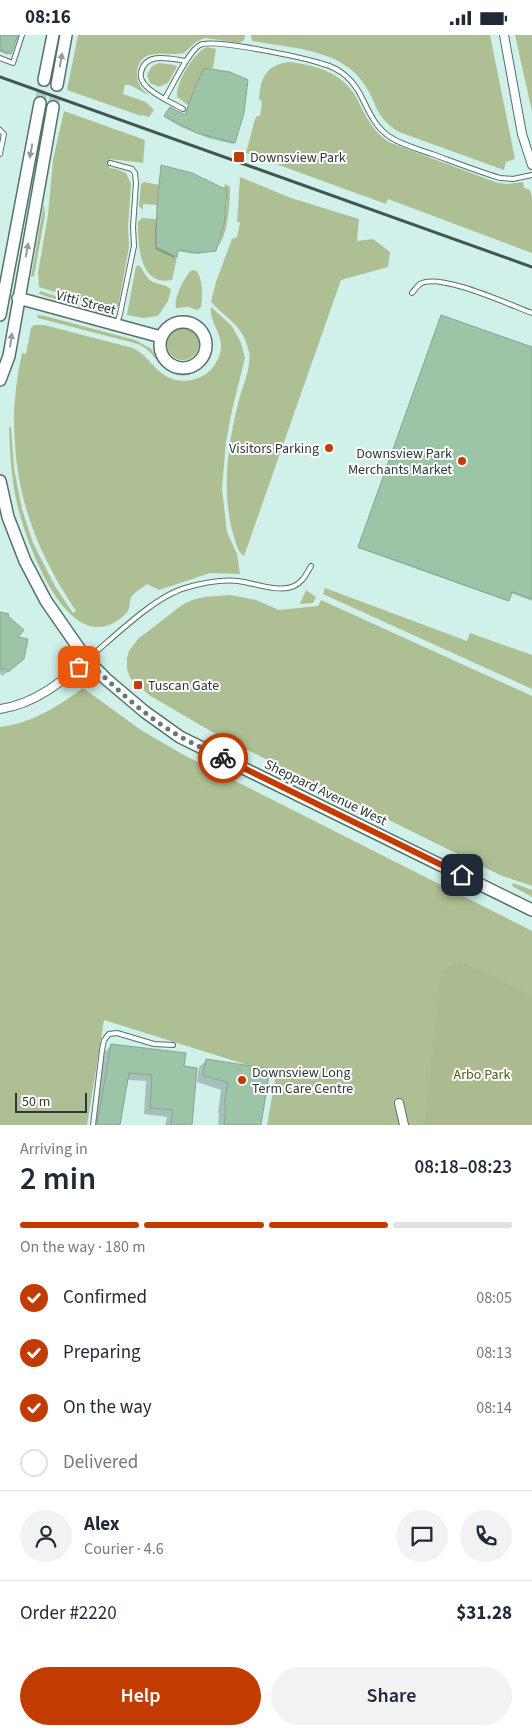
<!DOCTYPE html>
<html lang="en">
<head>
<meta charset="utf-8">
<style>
  :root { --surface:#fff; --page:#f2f2f3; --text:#1f2937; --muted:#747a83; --line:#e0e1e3; --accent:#c23b00 }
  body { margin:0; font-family:"Source Sans 3",sans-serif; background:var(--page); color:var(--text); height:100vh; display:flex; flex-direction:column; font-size:19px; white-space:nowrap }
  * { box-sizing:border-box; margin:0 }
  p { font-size:16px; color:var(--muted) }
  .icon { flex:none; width:28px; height:28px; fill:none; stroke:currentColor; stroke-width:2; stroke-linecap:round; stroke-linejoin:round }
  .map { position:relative; height:1090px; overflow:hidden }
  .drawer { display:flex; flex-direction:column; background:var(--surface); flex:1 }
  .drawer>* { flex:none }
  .scale { position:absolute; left:15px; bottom:12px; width:72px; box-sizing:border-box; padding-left:5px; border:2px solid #2c3a37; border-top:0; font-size:14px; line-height:18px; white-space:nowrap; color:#2c3a37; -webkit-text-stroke:4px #fff; paint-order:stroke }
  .pin { position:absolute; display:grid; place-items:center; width:42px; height:42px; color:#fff; margin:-21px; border-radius:10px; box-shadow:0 2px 8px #0006 }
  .courier { position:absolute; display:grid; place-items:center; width:50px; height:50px; margin:-25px; border:4px solid #c23b00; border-radius:50%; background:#fff; color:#222; box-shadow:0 1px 6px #0007 }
  .headline em { font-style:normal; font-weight:600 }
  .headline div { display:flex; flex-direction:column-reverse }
  .headline { display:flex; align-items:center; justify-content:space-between; height:85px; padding:0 20px }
  h1 { font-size:32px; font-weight:600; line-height:38px }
  .bar { display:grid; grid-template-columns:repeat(4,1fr); gap:8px 5px; align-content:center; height:60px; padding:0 20px }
  .bar i { height:6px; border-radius:4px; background:var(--line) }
  .bar .selected { background:var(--accent) }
  .bar p { grid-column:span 4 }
  .line { display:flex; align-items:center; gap:12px; padding:0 20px; border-top:1px solid var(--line) }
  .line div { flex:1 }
  .round { display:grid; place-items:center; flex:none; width:52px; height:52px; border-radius:26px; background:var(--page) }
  ol { padding:0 20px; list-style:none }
  li { display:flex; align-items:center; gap:15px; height:55px }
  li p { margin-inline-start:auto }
  li .icon { padding:5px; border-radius:50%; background:var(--accent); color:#fff; stroke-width:4 }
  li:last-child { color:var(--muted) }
  li i { width:28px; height:28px; border:2px solid var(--line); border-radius:50% }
  .cta { display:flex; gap:10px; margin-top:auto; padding:10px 20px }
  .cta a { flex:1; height:58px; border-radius:30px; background:var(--accent); color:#fff; font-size:20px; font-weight:600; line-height:58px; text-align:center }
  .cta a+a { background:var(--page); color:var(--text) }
  .status { display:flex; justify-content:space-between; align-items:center; height:35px; padding:0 25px; background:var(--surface); direction:ltr }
  .status svg { height:14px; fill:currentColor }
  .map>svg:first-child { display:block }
</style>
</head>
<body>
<div class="status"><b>08:16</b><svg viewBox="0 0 49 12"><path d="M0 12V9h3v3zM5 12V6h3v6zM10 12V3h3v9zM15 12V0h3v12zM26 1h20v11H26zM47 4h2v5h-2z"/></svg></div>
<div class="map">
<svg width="532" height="1090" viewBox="0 0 532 1090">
  <rect width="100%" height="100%" fill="#cff1ea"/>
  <!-- green -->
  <path fill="#afbf94" d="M78,0H245L244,5L240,8L205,3L196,7L184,18C167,22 140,10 137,37C136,48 142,55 150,61L130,50H125L123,59L146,67L154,75L149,82L142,80L141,81L67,55Z
    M251,0H490L515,124L506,127L504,135L399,97C373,80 379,71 364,49C342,14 289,13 252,6Z
    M515,0H532V77Z
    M207,12L216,14L213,33L204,34L188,70L177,62C175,49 194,17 207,12Z
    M289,27C315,30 342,37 356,62C366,81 372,97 391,108L498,148L508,149L523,147L524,153L530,155L532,163V218L388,164L386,169L246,118L255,84L257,81H260L262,67L259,64C261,42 266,30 289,27Z
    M159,28L175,30L177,32L168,48L159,52L150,48L147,40L152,31Z
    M64,76L145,105L143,128L110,124L109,133L116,134L126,138L131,149L128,192L129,212L118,272L115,276L39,252L38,238L48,180L53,125Z
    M240,142L291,163L359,184L357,206L373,204L390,217L388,232L341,245L244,521C238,517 237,511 235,505C221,464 227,414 237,373C240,357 252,333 249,317C244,291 227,284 211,267L216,247L232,204L237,202L240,188L237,186Z
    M144,147L159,150L157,170L143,169V175L139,171L141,149Z
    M225,149L230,152C230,166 228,201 218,211C224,193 227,174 227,155L224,153Z
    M44,168L45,180L34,241L31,242Z
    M142,183L156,184V212L177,222L172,245C139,252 138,209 138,187Z
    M136,231H140C144,237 147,244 153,247C160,250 167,249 171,255L168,266L158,281L143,283L127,280Z
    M192,235L197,236C203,247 203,260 201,272L197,275L189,272L176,273C173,265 185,240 192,235Z
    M40,256L112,279H104L39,259Z
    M211,272L232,291L241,308L245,323L232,375L226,407L222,453L227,497L237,519L240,539L210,538L159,555L147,549C142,553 135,557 132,561C129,565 130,572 128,576C125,581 112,590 106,591C59,604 23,498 16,464C11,440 10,417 9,392H11L14,433L22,474L33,508L55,551L73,578L76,576C41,524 19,472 15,409C14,394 13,379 15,364C16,348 19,333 22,318L26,319L31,293L34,290H44L133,313C145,319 150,328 159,336C172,348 191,349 206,339C214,333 220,323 221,313C222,297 209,287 211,272Z
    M37,280L45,281L135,305L150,313L167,334L180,339L190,338V340C160,344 160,319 138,309L38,283Z
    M167 309a16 16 0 1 1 32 0a16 16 0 1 1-32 0Z
    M325,553L467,606L470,598L532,620V654L323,559Z
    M306,555L316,562L313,568L300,569Z
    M230,560L256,565L279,575L318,571L321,565L532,661V851L500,840L219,701L149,660L130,643L127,634V623L129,616L138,604L182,570L192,565L204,562Z
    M83,653L141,695L182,719L532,896V1090H267L276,1039L104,985L87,1090H0V692C32,688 57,672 83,653Z
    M513,848L532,855V862L512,851Z"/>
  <!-- forest -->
  <path fill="#abbb8f" d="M460,927L487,938L532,961V1090H423L426,1078L441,937L448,931Z"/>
  <!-- shadow -->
  <path fill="#0003" d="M0,0H16L8,20L0,17Z
    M203,36L234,108L233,109L208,103L181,92L164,82L169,74L184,81L192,60Z
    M162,132L215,215L214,216L196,219L176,216L174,223L155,214V194Z
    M441,281L532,314V566L511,558L507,566L358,513Z
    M0,579L16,603L18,629L2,641L0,638Z
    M111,1010L183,1032L191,1090H165L167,1082L144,1079L146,1046L127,1045L119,1090H91L105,1017Z
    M206,1026L268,1035L260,1090H218L219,1079L218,1077L221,1055L197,1047L199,1032Z"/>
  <!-- building -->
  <path fill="#9bc5a6" stroke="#8ba391" d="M0,0H18L11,19L0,15Z
    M204,33L230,37L248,45L244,78L235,108L197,98L164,81L170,72L185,80L193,57Z
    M161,130L192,138L227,155L224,189L216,216L198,218L178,215L177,222L156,212L157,170Z
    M441,280L532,312V564L512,557L509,566L358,512Z
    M0,577L9,579L8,581L24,595L18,602L28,604L24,624L8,637L5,633L0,634Z
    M111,1009L186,1018L184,1031L197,1033L192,1090H171L173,1075L150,1073L152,1040L129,1038L120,1090H97Z
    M206,1024L270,1034L261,1090H224L226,1072L224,1070L228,1048L203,1040Z"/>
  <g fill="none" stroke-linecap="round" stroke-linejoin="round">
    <!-- secondary-tunnel -->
    <path stroke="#aeccc6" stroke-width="11" stroke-dasharray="11 5.5" stroke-linecap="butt" d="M40,68L44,45
      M53,72L57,50"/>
    <!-- lane casing -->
    <g stroke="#53726c" stroke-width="6">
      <path id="lane" d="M0,23L13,28L22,0
        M165,63C172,52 189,15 200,10C213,3 305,23 323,29C331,31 339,35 346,41C366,58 366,86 390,102C402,110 418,114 432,119C454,127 477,136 500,143L513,144L532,140
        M183,74C171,67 155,61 146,51C142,47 140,42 141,37C146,16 171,24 186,26
        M0,95L4,99L0,119
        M110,128L132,134L135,138L136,148L133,192L134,211L120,279L117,288
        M412,258C414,256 417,251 420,249C439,237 510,270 532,278
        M89,623C114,602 154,562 185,553C202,548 220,544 238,546C254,548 280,558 294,551C303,547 306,539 311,531
        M93,1090L102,1015L104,1005L109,999L117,998L154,1009L173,1010"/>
    </g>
    <!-- street casing -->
    <g stroke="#53726c" stroke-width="10">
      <path id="street" d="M504,0L522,99L532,130
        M0,674C35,669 61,647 87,625
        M399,1068L404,1090"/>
    </g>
    <!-- secondary casing -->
    <g stroke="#53726c" stroke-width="14">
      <path id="secondary" d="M44,45L53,0
        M57,50L66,0
        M18,263L161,302
        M0,280L40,68
        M160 310a23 23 0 1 1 46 0a23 23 0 1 1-46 0Z
        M0,345L9,321L53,72
        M0,446L8,482L25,526L46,566L87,625L106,644L145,677L180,702L532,875"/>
    </g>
    <!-- lane -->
    <use href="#lane" stroke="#fff" stroke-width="4"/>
    <!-- street -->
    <use href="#street" stroke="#fff" stroke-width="8"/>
    <!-- secondary -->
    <use href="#secondary" stroke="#fff" stroke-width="11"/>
    <!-- rail -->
    <path stroke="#445552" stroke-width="3" d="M0,42L532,232"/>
  </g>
  <!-- one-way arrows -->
  <defs><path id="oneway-solid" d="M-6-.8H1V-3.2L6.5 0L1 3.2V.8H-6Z" transform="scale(1.25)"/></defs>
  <g fill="#969c9b">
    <use href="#oneway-solid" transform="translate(61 25) rotate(-80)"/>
    <use href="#oneway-solid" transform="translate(31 116) rotate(101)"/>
    <use href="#oneway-solid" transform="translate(27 215) rotate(-80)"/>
    <use href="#oneway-solid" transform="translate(11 305) rotate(-82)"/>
  </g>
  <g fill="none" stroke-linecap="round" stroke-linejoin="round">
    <!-- done -->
    <path stroke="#657a76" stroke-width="5" stroke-dasharray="0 9" d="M79,632L87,625C115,653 146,682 181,702C195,710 209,716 223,723"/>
    <!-- route -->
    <path stroke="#c23b00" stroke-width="6" d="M223,723L462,840"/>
  </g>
  <!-- markers -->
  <g fill="#c23b00" stroke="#fff" stroke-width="2">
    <rect x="233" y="116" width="12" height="12" rx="2.5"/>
    <circle cx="329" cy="413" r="5"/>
    <circle cx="462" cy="426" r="5"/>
    <rect x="133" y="645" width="10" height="10" rx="2.5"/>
    <circle cx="242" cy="1045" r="5"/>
  </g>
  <g text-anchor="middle" stroke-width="4" stroke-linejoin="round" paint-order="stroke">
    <!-- poi labels -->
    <g font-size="14" fill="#2c3a37" stroke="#fff" text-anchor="start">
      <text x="250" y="127">Downsview Park</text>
      <text x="319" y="418" text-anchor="end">Visitors Parking</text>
      <text x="452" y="423" text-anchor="end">Downsview Park<tspan x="452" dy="16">Merchants Market</tspan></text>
      <text x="148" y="655">Tuscan Gate</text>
      <text x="252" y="1042">Downsview Long<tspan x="252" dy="16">Term Care Centre</tspan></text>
    </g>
    <!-- street labels -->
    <g font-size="14" fill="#2c3a37" stroke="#fff">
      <text transform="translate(86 267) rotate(15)" y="5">Vitti Street</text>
      <text transform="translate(326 757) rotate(26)" y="5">Sheppard Avenue West</text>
    </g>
    <!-- park labels -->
    <g font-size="14" fill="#4b5f1d" stroke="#fff">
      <text x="482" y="1044">Arbo Park</text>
    </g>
  </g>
</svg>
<div class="scale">50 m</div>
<div class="pin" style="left:79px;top:632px;background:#ea580c"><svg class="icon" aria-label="bag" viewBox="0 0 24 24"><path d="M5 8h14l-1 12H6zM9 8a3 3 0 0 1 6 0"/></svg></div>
<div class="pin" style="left:462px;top:840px;background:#1f2937"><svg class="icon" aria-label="home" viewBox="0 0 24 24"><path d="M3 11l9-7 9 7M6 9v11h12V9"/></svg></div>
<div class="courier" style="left:223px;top:723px"><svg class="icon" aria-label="bike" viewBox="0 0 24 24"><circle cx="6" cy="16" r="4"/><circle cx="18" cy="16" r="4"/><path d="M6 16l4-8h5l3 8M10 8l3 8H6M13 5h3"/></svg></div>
</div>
<section class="drawer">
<div class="headline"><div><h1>2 min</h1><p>Arriving in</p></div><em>08:18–08:23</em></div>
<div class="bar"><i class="selected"></i><i class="selected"></i><i class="selected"></i><i></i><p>On the way · 180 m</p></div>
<ol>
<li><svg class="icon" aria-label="check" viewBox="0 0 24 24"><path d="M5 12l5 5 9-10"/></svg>Confirmed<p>08:05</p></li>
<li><svg class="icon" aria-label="check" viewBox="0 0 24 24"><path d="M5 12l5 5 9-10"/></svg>Preparing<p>08:13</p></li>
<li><svg class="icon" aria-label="check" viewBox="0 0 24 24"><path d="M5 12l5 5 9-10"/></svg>On the way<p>08:14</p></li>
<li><i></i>Delivered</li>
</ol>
<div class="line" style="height:90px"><a class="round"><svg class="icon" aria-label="person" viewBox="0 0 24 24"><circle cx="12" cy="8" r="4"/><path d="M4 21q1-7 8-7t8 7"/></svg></a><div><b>Alex</b><p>Courier · 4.6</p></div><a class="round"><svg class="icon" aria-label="chat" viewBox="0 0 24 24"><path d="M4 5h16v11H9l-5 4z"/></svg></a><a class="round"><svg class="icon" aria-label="phone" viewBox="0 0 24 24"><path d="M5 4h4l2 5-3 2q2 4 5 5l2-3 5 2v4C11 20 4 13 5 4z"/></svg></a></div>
<div class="line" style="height:65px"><div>Order #2220</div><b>$31.28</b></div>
<div class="cta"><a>Help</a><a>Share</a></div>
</section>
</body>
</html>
